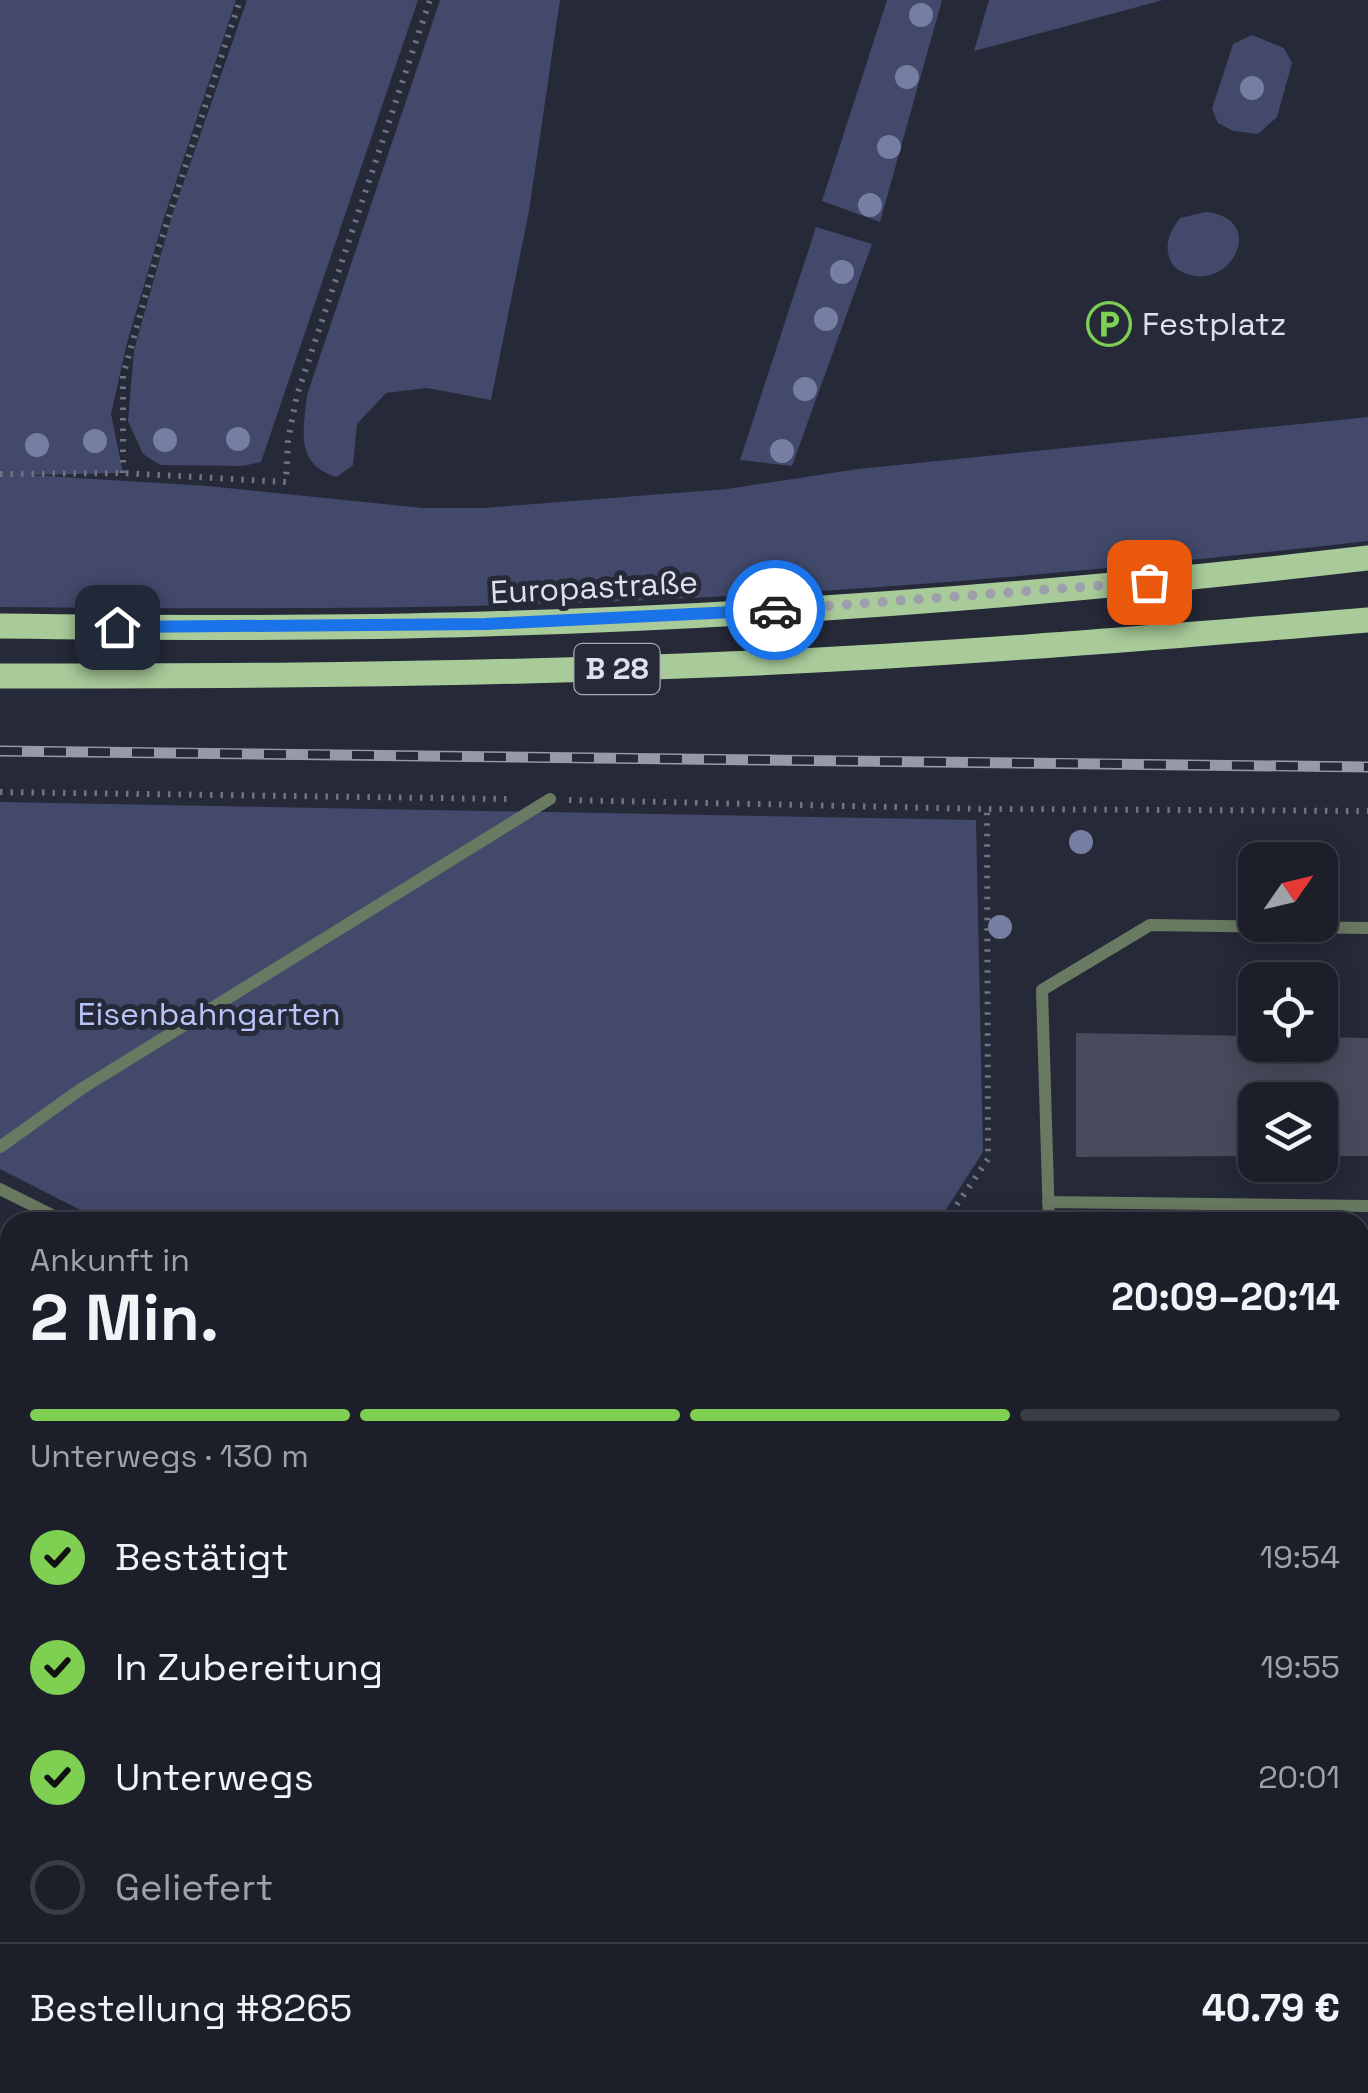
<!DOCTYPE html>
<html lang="de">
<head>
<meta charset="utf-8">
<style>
  :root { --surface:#1c1f2a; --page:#292c36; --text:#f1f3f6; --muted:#a0a2a8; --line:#3a3d47; --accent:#7fd052 }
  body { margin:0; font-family:"Space Grotesk",sans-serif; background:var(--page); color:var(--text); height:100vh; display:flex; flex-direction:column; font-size:38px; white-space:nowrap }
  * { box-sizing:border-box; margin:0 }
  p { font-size:32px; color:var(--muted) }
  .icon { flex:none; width:55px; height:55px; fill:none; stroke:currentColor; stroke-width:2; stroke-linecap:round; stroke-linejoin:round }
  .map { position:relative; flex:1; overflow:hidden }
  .details { position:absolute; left:0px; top:1212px; width:1370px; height:882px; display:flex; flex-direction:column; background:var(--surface); border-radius:30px 30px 0 0; box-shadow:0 5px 25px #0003,0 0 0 2px var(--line) }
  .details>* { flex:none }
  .needle { width:65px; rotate:56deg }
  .controls { position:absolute; left:1238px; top:842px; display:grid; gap:20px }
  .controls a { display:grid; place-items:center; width:100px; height:100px; border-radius:20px; background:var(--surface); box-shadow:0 5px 25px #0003,0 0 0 2px var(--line); font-size:50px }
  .pin { position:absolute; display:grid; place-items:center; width:85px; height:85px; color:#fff; margin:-42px; border-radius:20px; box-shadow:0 5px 15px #0006 }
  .courier { position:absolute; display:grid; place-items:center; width:100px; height:100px; margin:-50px; border:8px solid #1a73e8; border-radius:50%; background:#fff; color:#222; box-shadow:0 2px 12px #0007 }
  .head em { font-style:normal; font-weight:700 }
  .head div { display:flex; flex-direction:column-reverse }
  .head { display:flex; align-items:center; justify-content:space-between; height:170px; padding:0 30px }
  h1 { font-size:65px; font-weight:700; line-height:75px }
  .bar { display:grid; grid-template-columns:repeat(4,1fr); gap:15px 10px; align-content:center; height:120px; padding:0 30px }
  .bar i { height:12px; border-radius:8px; background:var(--line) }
  .bar .on { background:var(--accent) }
  .bar p { grid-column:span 4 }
  .line { display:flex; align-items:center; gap:25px; padding:0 30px; border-top:2px solid var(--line) }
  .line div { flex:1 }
  ol { padding:0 30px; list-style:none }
  li { display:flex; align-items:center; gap:30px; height:110px }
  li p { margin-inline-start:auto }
  li .icon { padding:10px; border-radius:50%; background:var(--accent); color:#111; stroke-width:4 }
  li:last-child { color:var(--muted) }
  li i { width:55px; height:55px; border:5px solid var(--line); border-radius:50% }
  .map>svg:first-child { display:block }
</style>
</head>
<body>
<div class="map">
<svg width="1368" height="2093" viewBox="0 0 1368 2093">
  <rect width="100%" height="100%" fill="#252938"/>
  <!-- green -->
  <path fill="#42496a" d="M0,0H236L163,221L127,343L111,414L123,473L30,475L208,486L423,508H484L727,489L858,469L1368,417V541C1122,569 876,591 628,601C419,610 209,609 0,607Z
    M247,0H418L261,462L243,466L160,465L143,454L128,421L134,350L171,219Z
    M440,0H560L529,211L491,400L427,388L386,393L357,424L353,465L337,477C295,465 303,431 307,395Z
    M887,0H942L880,222L822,201Z
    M989,0H1163L974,51Z
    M1252,35L1284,48L1292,63L1277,117L1258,134L1233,131L1218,123L1212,109L1233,44Z
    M1206,212C1266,218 1234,287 1190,275C1182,273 1175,269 1171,262C1163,246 1170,231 1180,218Z
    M816,227L872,244L792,466L740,460Z
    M0,802L976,820L983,1152L938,1222H104L0,1169Z"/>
  <!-- forest -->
  <path fill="#515b94" d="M0,1775L10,1778V2085H242L232,2093H0Z"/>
  <!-- building -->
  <path fill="#474b5c" d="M1076,1033L1255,1036V1045H1320V1037L1368,1038V1156H1320V1100H1255V1156L1076,1157Z"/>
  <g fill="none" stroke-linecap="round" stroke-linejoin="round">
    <!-- path -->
    <path stroke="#707381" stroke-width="6" stroke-dasharray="2.5 8" stroke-linecap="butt" d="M123,473V376L159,247L240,0
      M0,474L123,473L286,482L288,440L297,395L430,0
      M0,792L507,799
      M569,800L987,809L1368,811
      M945,1222L988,1159L987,809
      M0,1450L10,1454
      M1360,1895H1368
      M834,2093L841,2085"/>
    <!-- service -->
    <path stroke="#697a62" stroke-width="12" d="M0,1147L81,1089L550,799
      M0,1189L66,1222
      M1048,1202L1368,1206
      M1049,1222L1042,990L1150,925L1368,928
      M1360,1298H1368
      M1360,1401H1368
      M1360,1506H1368
      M1360,1643L1368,1641"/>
    <!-- primary -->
    <path stroke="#a8cb99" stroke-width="25" d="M0,626C162,628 323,629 485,624C780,616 1075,592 1368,558
      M0,676C227,676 454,675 681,666C910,658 1139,639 1368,620"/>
    <!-- rail casing -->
    <g stroke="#9699a6" stroke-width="11">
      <path id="rail" d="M0,751L1368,767"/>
    </g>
    <!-- rail -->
    <use href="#rail" stroke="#252938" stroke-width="8" stroke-dasharray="22" stroke-linecap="butt"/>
  </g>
  <!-- trees -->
  <g fill="#767ea1">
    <circle cx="921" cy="15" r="12"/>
    <circle cx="907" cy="77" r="12"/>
    <circle cx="1252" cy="88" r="12"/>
    <circle cx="889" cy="147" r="12"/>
    <circle cx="870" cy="205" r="12"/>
    <circle cx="842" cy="272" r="12"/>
    <circle cx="826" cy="319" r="12"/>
    <circle cx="805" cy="389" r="12"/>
    <circle cx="238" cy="439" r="12"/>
    <circle cx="165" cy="440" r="12"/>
    <circle cx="95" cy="441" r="12"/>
    <circle cx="37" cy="445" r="12"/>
    <circle cx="782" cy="451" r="12"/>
    <circle cx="1081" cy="842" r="12"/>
    <circle cx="1000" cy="927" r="12"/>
  </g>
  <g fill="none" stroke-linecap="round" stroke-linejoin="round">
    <!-- done -->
    <path stroke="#9da0ac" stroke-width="10" stroke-dasharray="0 18" d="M775,610L1149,582"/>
    <!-- route -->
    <path stroke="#1a73e8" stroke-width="12" d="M117,627L486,624L775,610"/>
  </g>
  <!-- icons -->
  <defs>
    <g id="parking-ring" transform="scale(2.25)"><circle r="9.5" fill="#252938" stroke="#7fd052" stroke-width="1.5"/><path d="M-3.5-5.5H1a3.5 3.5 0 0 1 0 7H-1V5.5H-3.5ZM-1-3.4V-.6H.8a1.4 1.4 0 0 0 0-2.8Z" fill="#7fd052"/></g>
  </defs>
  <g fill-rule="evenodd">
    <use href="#parking-ring" x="1109" y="324"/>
  </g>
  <g text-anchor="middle" stroke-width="10" stroke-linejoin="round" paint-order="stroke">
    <!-- shield labels -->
    <rect fill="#252938" stroke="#a6a9b5" stroke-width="2.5" x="574.5" y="644" width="85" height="50" rx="8"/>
    <g font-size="30" font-weight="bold" fill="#dee0eb">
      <text x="617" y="679">B 28</text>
    </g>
    <!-- poi labels -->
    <g font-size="32" fill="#dee0eb" stroke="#252938" text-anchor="start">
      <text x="1142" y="335">Festplatz</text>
    </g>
    <!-- street labels -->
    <g font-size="32" fill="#dee0eb" stroke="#252938">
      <text transform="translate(594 587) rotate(-3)" y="11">Europastraße</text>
    </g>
    <!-- park labels -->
    <g font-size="32" fill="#b8c4f7" stroke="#252938">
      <text x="209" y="1025">Eisenbahngarten</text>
    </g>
  </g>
</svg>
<div class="controls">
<a><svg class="needle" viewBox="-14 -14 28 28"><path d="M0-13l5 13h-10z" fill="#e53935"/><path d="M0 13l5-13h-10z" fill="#a0a2a8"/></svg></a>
<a><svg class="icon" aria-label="locate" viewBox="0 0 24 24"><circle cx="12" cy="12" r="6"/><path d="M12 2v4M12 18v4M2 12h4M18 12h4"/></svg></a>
<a><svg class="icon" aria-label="layers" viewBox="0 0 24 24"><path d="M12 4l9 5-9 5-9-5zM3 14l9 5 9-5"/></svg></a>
</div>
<div class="pin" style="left:1149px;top:582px;background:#ea580c"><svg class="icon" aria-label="bag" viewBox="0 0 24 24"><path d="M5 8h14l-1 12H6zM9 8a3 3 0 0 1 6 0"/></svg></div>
<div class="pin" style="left:117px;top:627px;background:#1f2937"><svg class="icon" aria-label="home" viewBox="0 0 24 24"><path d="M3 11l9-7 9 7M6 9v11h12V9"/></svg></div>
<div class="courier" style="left:775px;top:610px"><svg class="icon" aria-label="car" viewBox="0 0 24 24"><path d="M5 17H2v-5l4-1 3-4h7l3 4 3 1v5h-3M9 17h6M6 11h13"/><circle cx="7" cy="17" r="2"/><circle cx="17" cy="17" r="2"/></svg></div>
<section class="details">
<div class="head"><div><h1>2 Min.</h1><p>Ankunft in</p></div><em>20:09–20:14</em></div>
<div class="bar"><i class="on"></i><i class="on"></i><i class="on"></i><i></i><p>Unterwegs · 130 m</p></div>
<ol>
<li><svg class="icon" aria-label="check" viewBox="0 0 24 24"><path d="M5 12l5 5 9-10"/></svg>Bestätigt<p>19:54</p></li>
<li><svg class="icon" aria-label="check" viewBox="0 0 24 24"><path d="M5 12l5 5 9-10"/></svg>In Zubereitung<p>19:55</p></li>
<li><svg class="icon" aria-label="check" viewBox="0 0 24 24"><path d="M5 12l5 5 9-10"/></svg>Unterwegs<p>20:01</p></li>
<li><i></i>Geliefert</li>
</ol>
<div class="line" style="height:130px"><div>Bestellung #8265</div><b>40.79 €</b></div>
</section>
</div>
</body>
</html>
